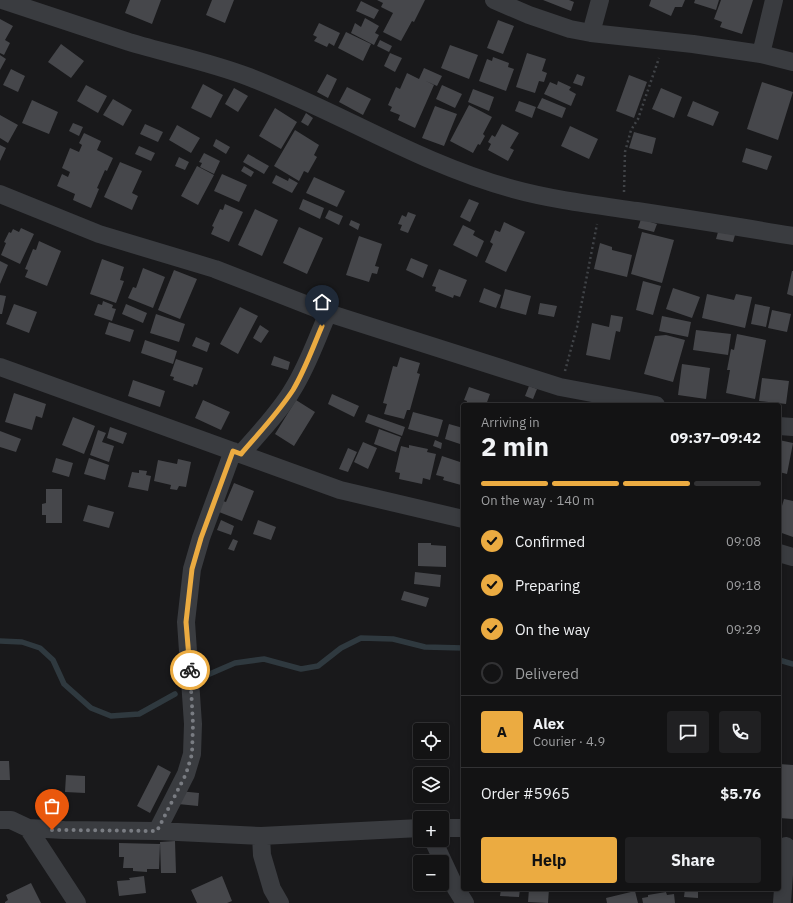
<!DOCTYPE html>
<html lang="en">
<head>
<meta charset="utf-8">
<style>
  :root { --surface:#131314; --page:#202022; --text:#f1f3f6; --muted:#9d9ea0; --line:#323234; --accent:#ebab41 }
  body { margin:0; font-family:"IBM Plex Sans",sans-serif; background:var(--page); color:var(--text); height:100vh; display:flex; flex-direction:column; font-size:15px; white-space:nowrap }
  * { box-sizing:border-box; margin:0 }
  p { font-size:13px; color:var(--muted) }
  .icon { flex:none; width:22px; height:22px; fill:none; stroke:currentColor; stroke-width:2; stroke-linecap:round; stroke-linejoin:round }
  .map { position:relative; flex:1; overflow:hidden }
  .drawer { position:absolute; left:461px; top:403px; width:320px; height:488px; display:flex; flex-direction:column; background:var(--surface); border-radius:4px; box-shadow:0 2px 6px #0003,0 0 0 1px var(--line) }
  .drawer>* { flex:none }
  .fabs { position:absolute; left:413px; top:723px; display:grid; gap:8px }
  .fabs a { display:grid; place-items:center; width:36px; height:36px; border-radius:4px; background:var(--surface); box-shadow:0 2px 6px #0003,0 0 0 1px var(--line); font-size:20px }
  .pin { position:absolute; display:grid; place-items:center; width:34px; height:34px; color:#fff; margin:-41px -17px; border-radius:50% 50% 50% 0; rotate:-45deg; box-shadow:0 0 4px #0007 }
  .pin .icon { rotate:45deg }
  .courier { position:absolute; display:grid; place-items:center; width:40px; height:40px; margin:-20px; border:3px solid #ebab41; border-radius:50%; background:#fff; color:#222; box-shadow:0 1px 5px #0007 }
  .head em { font-style:normal; font-weight:700 }
  .head div { display:flex; flex-direction:column-reverse }
  .head { display:flex; align-items:center; justify-content:space-between; height:68px; padding:0 20px }
  h1 { font-size:26px; font-weight:700; line-height:30px }
  .bar { display:grid; grid-template-columns:repeat(4,1fr); gap:6px 4px; align-content:center; height:48px; padding:0 20px }
  .bar i { height:5px; border-radius:3px; background:var(--line) }
  .bar .current { background:var(--accent) }
  .bar p { grid-column:span 4 }
  .line { display:flex; align-items:center; gap:10px; padding:0 20px; border-top:1px solid var(--line) }
  .line div { flex:1 }
  .round { display:grid; place-items:center; flex:none; width:42px; height:42px; border-radius:4px; background:var(--page) }
  ol { padding:0 20px; list-style:none }
  li { display:flex; align-items:center; gap:12px; height:44px }
  li p { margin-inline-start:auto }
  li .icon { padding:4px; border-radius:50%; background:var(--accent); color:#111; stroke-width:4 }
  li:last-child { color:var(--muted) }
  li i { width:22px; height:22px; border:2px solid var(--line); border-radius:50% }
  .button { display:flex; gap:8px; margin-top:auto; padding:8px 20px }
  .button a { flex:1; height:46px; border-radius:4px; background:var(--accent); color:#111; font-size:16px; font-weight:700; line-height:46px; text-align:center }
  .button a+a { background:var(--page); color:var(--text) }
  .map>svg:first-child { display:block }
</style>
</head>
<body>
<div class="map">
<svg width="793" height="903" viewBox="0 0 793 903">
  <rect width="100%" height="100%" fill="#19191b"/>
  <g fill="none" stroke-linecap="round" stroke-linejoin="round">
    <!-- stream -->
    <path stroke="#2f393f" stroke-width="5.5" d="M0,641L22,642L40,648L53,660L64,684L91,708L111,716L139,714L175,694
      M779,660L793,664
      M205,676L235,663L264,659L301,669L318,666L341,648L361,638L393,639L425,647L463,648"/>
  </g>
  <!-- building -->
  <path fill="#46474b" d="M130,0H161L152,24L125,13Z
    M212,0H234L225,23L206,15Z
    M377,0H425L414,22L412,21L401,41L383,32L393,13L381,7L383,3Z
    M543,0H569L574,2L571,11Z
    M651,0H685L682,7H675L671,16L649,6Z
    M695,0H719L716,10L694,3Z
    M721,0H753L742,34L720,27L722,22L714,19Z
    M361,1L379,10L374,19L356,11Z
    M365,18L379,26L375,33L379,35L374,45L351,33L355,23L361,27Z
    M0,19L13,26L5,40L10,43L4,55L0,53Z
    M498,20L514,26L503,54L487,48Z
    M319,23L340,33L334,46L329,43L327,47L314,41L317,37L313,35Z
    M346,32L371,44L363,61L338,48Z
    M380,40L392,46L389,52L377,46Z
    M61,44L84,61L71,78L48,62Z
    M450,45L478,55L469,79L441,68Z
    M390,53L402,58L395,72L384,66Z
    M527,53L546,59L542,71L547,73L544,82L539,81L535,93L516,87Z
    M0,55L6,59L0,70Z
    M493,57L509,63L508,67L514,69L506,91L479,81L487,59L492,61Z
    M424,68L442,76L437,86L426,81L434,85L415,128L398,120L400,115L390,111L392,107L388,105L396,87L400,89L407,73L419,79Z
    M11,69L25,76L18,92L3,85Z
    M327,74L337,79L328,98L317,92Z
    M577,74L585,77L582,86L573,83Z
    M629,75L647,82L634,118L616,111Z
    M558,81L571,87L569,90L576,94L571,106L544,94L550,82L557,85Z
    M762,82L793,92L778,140L747,129Z
    M203,84L223,95L211,118L191,108Z
    M86,85L107,96L98,113L77,101Z
    M442,85L462,94L455,108L436,99Z
    M347,87L371,99L363,115L339,102Z
    M234,88L248,96L238,112L225,104Z
    M661,88L682,97L674,118L652,109Z
    M473,89L494,97L489,111L468,102Z
    M542,98L566,108L562,118L537,108Z
    M113,99L132,110L123,126L103,115Z
    M32,100L58,112L49,134L22,123Z
    M519,101L536,107L532,118L515,111Z
    M693,101L719,112L713,126L687,116Z
    M469,105L492,117L483,134L485,136L480,145L478,144L473,153L450,141Z
    M435,106L457,114L444,146L422,138Z
    M275,108L297,122L281,149L259,136Z
    M306,113L313,118L308,126L301,122Z
    M0,115L18,125L8,143L0,138Z
    M73,123L83,127L79,136L69,131Z
    M145,124L163,132L158,142L140,134Z
    M502,124L519,133L510,148L514,150L508,161L488,150L491,144L488,142L492,135L495,137Z
    M177,125L200,138L191,153L169,140Z
    M570,126L598,139L589,159L561,146Z
    M295,130L319,145L314,155L317,157L308,173L304,171L299,181L274,166Z
    M634,132L656,138L652,154L629,148Z
    M84,133L101,141L97,150L113,158L107,171L105,170L97,188L99,189L91,208L73,200L75,194L57,186L62,174L68,177L70,172L62,168L70,148L79,152L82,145L79,143Z
    M216,139L230,147L226,154L213,146Z
    M0,145L6,148L0,161Z
    M139,146L155,153L151,161L135,154Z
    M746,148L772,156L767,170L742,162Z
    M204,153L220,161L214,174L200,167L202,163L199,162Z
    M248,154L269,166L264,174L243,162Z
    M179,157L189,162L185,170L175,166Z
    M120,162L142,171L132,193L138,196L132,210L104,197Z
    M197,166L214,175L198,205L181,196Z
    M244,166L254,172L251,177L241,171Z
    M222,174L247,185L239,202L214,191Z
    M276,175L288,181L289,178L298,183L292,193L272,183Z
    M314,177L345,191L337,207L306,193Z
    M303,199L324,208L320,219L299,209Z
    M469,199L479,203L470,222L460,217Z
    M225,204L243,212L229,242L211,234L214,227L212,226L220,209L223,210Z
    M255,209L278,220L262,256L238,245Z
    M329,210L343,216L339,225L325,218Z
    M408,212L416,215L408,233L400,230L402,225L398,224L402,215L406,217Z
    M641,219L657,224L654,232L638,228Z
    M351,220L360,224L358,230L349,225Z
    M504,222L525,232L506,272L485,262L493,244L490,242L495,230L500,232Z
    M463,225L475,231L473,235L484,241L477,257L453,245Z
    M299,227L323,238L307,274L283,263Z
    M21,228L34,234L20,264L1,255L6,243L4,242L9,232L11,233L13,229L19,232Z
    M642,232L674,240L662,283L631,274Z
    M718,232L735,235L733,242L716,239Z
    M359,236L382,244L375,266L379,267L377,274L372,273L369,282L346,275Z
    M39,241L61,251L47,286L25,277L28,270L25,269L33,249L36,250Z
    M600,243L612,247V250L632,255L627,277L594,269Z
    M411,258L428,265L423,278L406,270Z
    M102,259L124,267L120,280L124,281L116,303L90,294Z
    M0,261L8,265L0,284Z
    M143,268L165,277L153,308L128,298L133,287L136,288Z
    M439,269L467,280L460,297L454,295L453,298L435,291L436,287L432,286Z
    M174,270L197,279L180,319L158,310Z
    M792,271H793V296L787,294Z
    M643,281L661,286L653,315L636,310Z
    M484,288L501,295L496,308L479,302Z
    M673,288L700,297L692,318L666,309Z
    M505,289L531,296L526,315L500,308Z
    M707,294L734,300L736,294L752,297L745,328L702,318Z
    M0,295L6,296L2,314H0Z
    M103,301L113,305L112,308L116,309L112,321L94,315L98,304L102,305Z
    M540,303L557,306L554,317L538,314Z
    M14,304L37,312L29,333L6,324Z
    M126,304L147,313L143,323L122,314Z
    M755,304L770,307L766,327L751,324Z
    M240,307L258,316L238,354L220,344Z
    M772,310L791,314L787,332L768,328Z
    M156,314L185,324L179,342L150,333Z
    M611,315L623,317L620,332L616,331L610,360L586,355L592,323L609,327Z
    M662,316L691,322L688,337L659,331Z
    M109,322L134,330L130,342L105,334Z
    M260,325L269,331L261,343L253,338Z
    M696,330L731,334L728,355L693,350Z
    M737,334L766,340L755,399L726,393L730,370H727L731,349L734,350Z
    M666,335L685,340L673,382L644,374L655,336Z
    M196,337L210,343L207,352L192,346Z
    M145,340L177,351L173,364L141,353Z
    M274,356L290,362L288,370L271,365Z
    M400,357L420,363L417,373L420,374L410,410H407L404,419L384,414L387,404L383,403L393,366L397,367Z
    M176,359L203,368L197,385L194,384L193,387L173,380L174,377L170,376Z
    M682,364L710,368L706,399L678,395Z
    M762,378L789,381L786,404L759,401Z
    M133,380L165,391L160,407L128,396Z
    M529,386L537,389L533,399L525,396Z
    M469,387L490,394L486,405H466L467,401L464,400Z
    M14,393L46,404L42,418L36,416L32,430L5,422Z
    M332,394L359,406L354,417L328,404Z
    M203,400L230,412L221,430L195,418Z
    M296,400L315,412L294,446L275,434Z
    M413,412L443,420L438,437L408,429Z
    M368,414L405,427L402,436L365,422Z
    M73,417L95,426L84,454L62,445Z
    M449,424L463,428V445L445,439Z
    M110,427L127,433L123,444L107,438Z
    M379,429L401,437L396,452L374,444Z
    M98,430L106,433L102,442L114,446L109,462L90,455Z
    M0,431L21,439L16,452L0,447Z
    M435,440L442,443L441,449L433,446Z
    M779,440L793,443L787,474L779,472Z
    M363,442L377,448L368,469L354,462Z
    M409,445L428,449L427,452L436,454L430,480L423,478L422,484L399,479L400,473L395,472L401,446L409,448Z
    M348,448L357,452L348,472L339,469Z
    M442,456L463,463V482H462L461,485L443,480L444,477L436,475Z
    M56,458L73,463L69,477L52,472Z
    M89,458L109,465L105,480L84,474Z
    M178,459L191,462L186,487L179,486L177,490L170,489L171,485L154,481L158,460L177,464Z
    M139,470L147,471L146,475L151,476L148,491L128,487L132,472L139,473Z
    M234,483L254,491L242,521L219,512L223,501L226,502Z
    M46,489H62V523H46V515H42V504L46,503Z
    M784,499L793,501V537L779,532V516Z
    M88,505L114,512L109,528L83,521Z
    M221,520L234,526L231,535L217,530Z
    M258,520L276,527L271,540L253,534Z
    M233,539L238,541L234,551L228,549Z
    M418,543H431V545L446,546V567L418,566Z
    M415,572L441,575L440,587L414,584Z
    M404,591L429,598L426,607L401,600Z
    M0,761H9L10,780H0Z
    M779,764L793,765V819L779,818Z
    M158,765L171,772L150,813L137,806Z
    M66,775L85,776V793L65,792Z
    M179,791L199,793L198,806L178,804Z
    M175,841L176,873H161L160,842Z
    M119,843L160,844L159,869H147V872L133,871V868H123L124,857H119Z
    M144,876L146,893L119,896L117,881L130,880L129,878Z
    M222,876L232,901L227,903H197L191,890Z
    M31,883L41,903H5V902L8,900L6,895Z
    M501,889H520L519,897L500,896Z
    M529,889H549L548,903L528,902Z
    M685,889H698V898L684,897Z
    M635,891L638,903H607L606,898Z
    M666,892L667,895L674,894L675,903H643L642,898L648,897V895Z"/>
  <g fill="none" stroke-linecap="round" stroke-linejoin="round">
    <!-- path -->
    <path stroke="#404347" stroke-width="2.5" stroke-dasharray="2 3" stroke-linecap="butt" d="M624,192L625,152L631,130L638,119L659,58
      M565,371L577,327L597,224"/>
    <!-- minor -->
    <path stroke="#3a3c40" stroke-width="18" d="M2,0C44,14 86,28 129,42C169,54 210,62 249,77C338,111 420,164 513,189C553,200 596,205 637,211C689,219 741,227 793,236
      M494,0L529,15L570,29L591,33L693,44L761,54L793,62
      M591,33L600,0
      M761,54L774,0
      M0,194L99,234L215,269L328,313L560,387L656,405
      M0,367L340,490L463,519
      M779,426L793,427
      M241,454C259,433 279,413 293,389C308,365 317,338 328,313
      M779,553L793,557
      M0,820H11L28,828L64,830L157,831L261,836L420,828
      M28,828L77,903
      M442,828H463
      M157,831L186,774L192,754L193,724L186,622L192,569L201,538L233,451
      M261,836L262,855L272,889L280,903
      M433,840L455,887L465,903
      M782,903L786,846"/>
  </g>
  <g fill="none" stroke-linecap="round" stroke-linejoin="round">
    <!-- done -->
    <path stroke="#797c82" stroke-width="4" stroke-dasharray="0 7.2" d="M52,830H64L157,831L186,774L192,754L193,724L190,670"/>
    <!-- route -->
    <path stroke="#ebab41" stroke-width="5" d="M190,670L186,622L192,569L201,538L233,451L241,454C259,433 278,413 293,390C305,370 313,347 322,326"/>
  </g>
</svg>
<div class="fabs">
<a><svg class="icon" aria-label="locate" viewBox="0 0 24 24"><circle cx="12" cy="12" r="6"/><path d="M12 2v4M12 18v4M2 12h4M18 12h4"/></svg></a>
<a><svg class="icon" aria-label="layers" viewBox="0 0 24 24"><path d="M12 4l9 5-9 5-9-5zM3 14l9 5 9-5"/></svg></a>
<a>+</a>
<a>−</a>
</div>
<div class="pin" style="left:52px;top:830px;background:#ea580c"><svg class="icon" aria-label="bag" viewBox="0 0 24 24"><path d="M5 8h14l-1 12H6zM9 8a3 3 0 0 1 6 0"/></svg></div>
<div class="pin" style="left:322px;top:326px;background:#1f2937"><svg class="icon" aria-label="home" viewBox="0 0 24 24"><path d="M3 11l9-7 9 7M6 9v11h12V9"/></svg></div>
<div class="courier" style="left:190px;top:670px"><svg class="icon" aria-label="bike" viewBox="0 0 24 24"><circle cx="6" cy="16" r="4"/><circle cx="18" cy="16" r="4"/><path d="M6 16l4-8h5l3 8M10 8l3 8H6M13 5h3"/></svg></div>
<section class="drawer">
<div class="head"><div><h1>2 min</h1><p>Arriving in</p></div><em>09:37–09:42</em></div>
<div class="bar"><i class="current"></i><i class="current"></i><i class="current"></i><i></i><p>On the way · 140 m</p></div>
<ol>
<li><svg class="icon" aria-label="check" viewBox="0 0 24 24"><path d="M5 12l5 5 9-10"/></svg>Confirmed<p>09:08</p></li>
<li><svg class="icon" aria-label="check" viewBox="0 0 24 24"><path d="M5 12l5 5 9-10"/></svg>Preparing<p>09:18</p></li>
<li><svg class="icon" aria-label="check" viewBox="0 0 24 24"><path d="M5 12l5 5 9-10"/></svg>On the way<p>09:29</p></li>
<li><i></i>Delivered</li>
</ol>
<div class="line" style="height:72px"><b class="round" style="background:var(--accent);color:#111">A</b><div><b>Alex</b><p>Courier · 4.9</p></div><a class="round"><svg class="icon" aria-label="chat" viewBox="0 0 24 24"><path d="M4 5h16v11H9l-5 4z"/></svg></a><a class="round"><svg class="icon" aria-label="phone" viewBox="0 0 24 24"><path d="M5 4h4l2 5-3 2q2 4 5 5l2-3 5 2v4C11 20 4 13 5 4z"/></svg></a></div>
<div class="line" style="height:52px"><div>Order #5965</div><b>$5.76</b></div>
<div class="button"><a>Help</a><a>Share</a></div>
</section>
</div>
</body>
</html>
